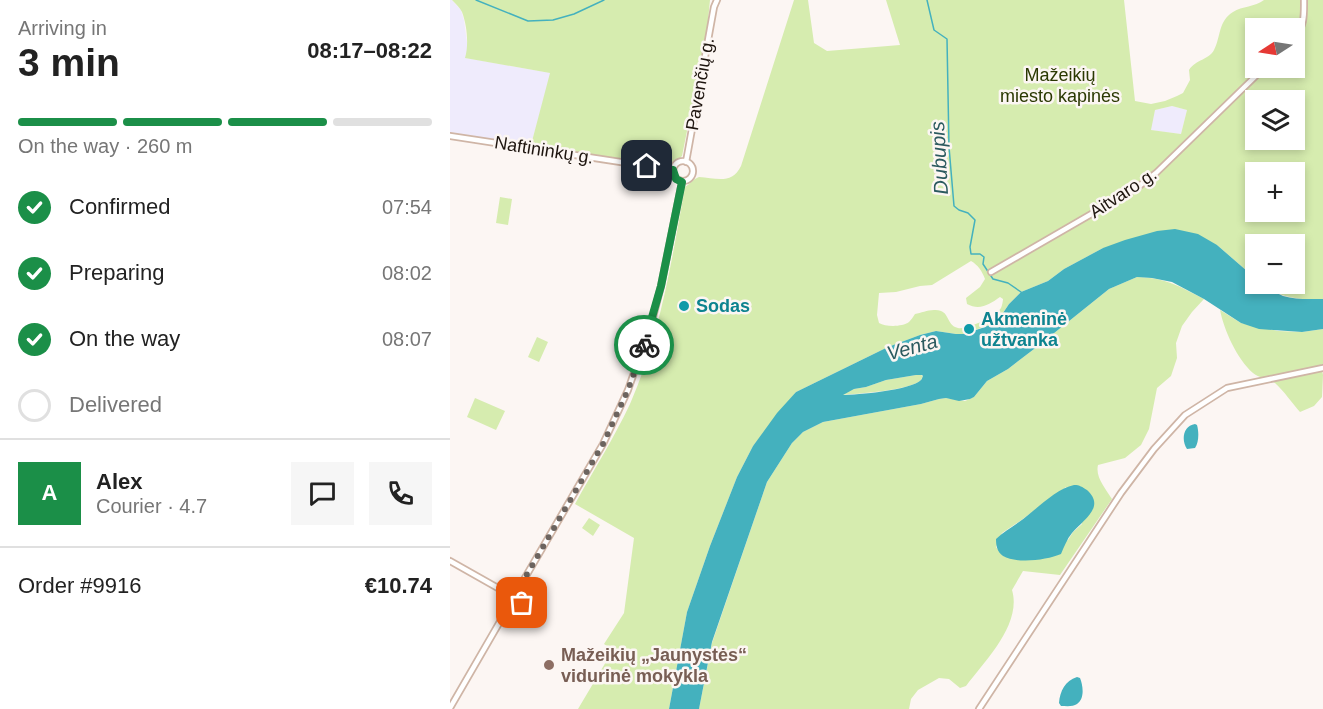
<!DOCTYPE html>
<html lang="en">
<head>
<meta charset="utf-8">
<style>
  :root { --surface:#fff; --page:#f6f6f6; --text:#222; --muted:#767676; --line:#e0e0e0; --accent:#1b8f48 }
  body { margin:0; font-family:Arial,sans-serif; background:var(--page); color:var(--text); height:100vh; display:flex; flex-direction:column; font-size:22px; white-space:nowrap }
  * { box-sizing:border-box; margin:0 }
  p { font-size:20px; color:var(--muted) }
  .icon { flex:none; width:33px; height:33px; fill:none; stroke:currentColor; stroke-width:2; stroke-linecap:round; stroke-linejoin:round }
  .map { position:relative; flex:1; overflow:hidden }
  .panel { display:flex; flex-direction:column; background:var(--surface); width:450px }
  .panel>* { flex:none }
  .needle { width:39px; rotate:258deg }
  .fabs { position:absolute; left:795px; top:18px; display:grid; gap:12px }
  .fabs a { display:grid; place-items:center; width:60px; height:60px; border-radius:0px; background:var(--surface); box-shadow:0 3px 9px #0003; font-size:30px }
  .pin { position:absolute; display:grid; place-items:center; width:51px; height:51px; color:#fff; margin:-26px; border-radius:12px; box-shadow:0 3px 9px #0006 }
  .courier { position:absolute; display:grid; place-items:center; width:60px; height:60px; margin:-30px; border:4px solid #1b8f48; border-radius:50%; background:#fff; color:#222; box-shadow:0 2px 8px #0007 }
  .head em { font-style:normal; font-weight:700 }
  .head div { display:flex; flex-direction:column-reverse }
  .head { display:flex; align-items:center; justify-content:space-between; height:102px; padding:0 18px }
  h1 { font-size:39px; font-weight:700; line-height:45px }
  .bar { display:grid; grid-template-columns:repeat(4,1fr); gap:9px 6px; align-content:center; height:72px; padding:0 18px }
  .bar i { height:8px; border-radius:4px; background:var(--line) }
  .bar .selected { background:var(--accent) }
  .bar p { grid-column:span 4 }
  .line { display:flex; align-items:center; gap:15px; padding:0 18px; border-top:2px solid var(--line) }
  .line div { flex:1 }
  .round { display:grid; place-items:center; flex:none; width:63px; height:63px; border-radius:0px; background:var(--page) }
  ol { padding:0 18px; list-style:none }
  li { display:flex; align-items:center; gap:18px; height:66px }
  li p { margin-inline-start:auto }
  li .icon { padding:6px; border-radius:50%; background:var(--accent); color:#fff; stroke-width:4 }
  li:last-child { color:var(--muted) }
  li i { width:33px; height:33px; border:3px solid var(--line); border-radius:50% }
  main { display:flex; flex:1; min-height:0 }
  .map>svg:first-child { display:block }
</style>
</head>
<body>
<main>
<section class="panel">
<div class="head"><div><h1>3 min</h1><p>Arriving in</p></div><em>08:17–08:22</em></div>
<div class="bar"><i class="selected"></i><i class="selected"></i><i class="selected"></i><i></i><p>On the way · 260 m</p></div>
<ol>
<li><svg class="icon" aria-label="check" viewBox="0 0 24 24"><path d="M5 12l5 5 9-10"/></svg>Confirmed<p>07:54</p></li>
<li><svg class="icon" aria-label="check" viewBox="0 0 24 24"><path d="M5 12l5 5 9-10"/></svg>Preparing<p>08:02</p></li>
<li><svg class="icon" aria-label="check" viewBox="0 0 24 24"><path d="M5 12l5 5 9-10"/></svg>On the way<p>08:07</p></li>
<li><i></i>Delivered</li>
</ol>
<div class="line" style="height:108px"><b class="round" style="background:var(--accent);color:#fff">A</b><div><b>Alex</b><p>Courier · 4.7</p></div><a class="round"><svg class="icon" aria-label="chat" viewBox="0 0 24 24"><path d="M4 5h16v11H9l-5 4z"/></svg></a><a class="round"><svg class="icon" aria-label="phone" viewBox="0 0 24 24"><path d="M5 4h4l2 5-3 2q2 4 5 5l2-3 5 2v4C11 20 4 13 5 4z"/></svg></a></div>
<div class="line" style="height:78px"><div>Order #9916</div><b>€10.74</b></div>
</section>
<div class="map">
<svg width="873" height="709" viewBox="0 0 873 709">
  <rect width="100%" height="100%" fill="#fcf6f3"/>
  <!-- commercial -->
  <path fill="#efebfc" d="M0,0H2L11,10L14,20L18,50L16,58L101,73L81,145L0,132Z
    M722,106L737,110L731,134L700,130L705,110Z"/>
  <!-- green -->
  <path fill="#d6ecaf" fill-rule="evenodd" d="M2,0H260L257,31L232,156L222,165L217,167L81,145L100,73L15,58C19,45 17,25 12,12C10,8 6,4 2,0Z
    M344,0H358L364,43L377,51L450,45L436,0H674L685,101L701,104L715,101L727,96L733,93L740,80L739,70C746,59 759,60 764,50C771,37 768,21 783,12C792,6 805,7 814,0H873V299C850,300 830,298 812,284H844V244H806L805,278L767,245L653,248L614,269L598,281L571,292L559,304L549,319L542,324L514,334H506L486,331L470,335L438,347L346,392L303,446L287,477L260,546L237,612L219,709H128L163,650L154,644L174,613L184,538L125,504C143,471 164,438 180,404C210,336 222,259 235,187C240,184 243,179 249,177C266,178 282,185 291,166ZM806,28H844V68H806ZM806,100H844V140H806ZM722,106L737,110L731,134L701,130L705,110ZM806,172H844V212H806ZM521,261C528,265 532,271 535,279L530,287L516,298L517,304C530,311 540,304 550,297L553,299C553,301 552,306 551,308C546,316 517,330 508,328C495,325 501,309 484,310C477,310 471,313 465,314C463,317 461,320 459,322C452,327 436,327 429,323L427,315L429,293L446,292L470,286L482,285Z
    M50,197L62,199L58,225L46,223Z
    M687,277C717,278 728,286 754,299L742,312L732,326L726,343L727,358L721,376L707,388L699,429L691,445L675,458L648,465C645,477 656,489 662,499L610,575L573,571L562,590C572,624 536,660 516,686L510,688L499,679L489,678L468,690L461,699L459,709H249L262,643L317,482L342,443L353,432L373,422L471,404L489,399L496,398L515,401L524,397L537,381L558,369L588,346L659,289ZM616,487L632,524L623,532L618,540L575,560L553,556L546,547L552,533L570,521Z
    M770,310L791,323L828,331L852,332L873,329V364H871L873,375L872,397L864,406L850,412C842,403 834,391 825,383C818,379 809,378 803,373C787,359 774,330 770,310Z
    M87,337L98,342L89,362L78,357Z
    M466,375H471L473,376C472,377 472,379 471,380C462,390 406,394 391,395L404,389L416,387L436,380Z
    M25,398L55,411L46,430L17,417Z
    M139,518L150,525L143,536L132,528Z"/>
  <!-- water -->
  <path fill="#44b1be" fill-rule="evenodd" d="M725,229L748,234L767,245L805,278L806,284C816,284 823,292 833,296C846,300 859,299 873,299V329L852,332L809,329L791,323L754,299L722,282L702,278L687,277L659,289L588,346L558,369L537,381L524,397L520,399L509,401L496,398L489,399L471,404L373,422L353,432L342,443L317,482L262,642L249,709H219L237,612L260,546L287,477L303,446L327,413L346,392L438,347L470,335L486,331L506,334H514L532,328L542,324L549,319L559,304L571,292L598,281L614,269L653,248L675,240L707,231ZM466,375H472L473,376C472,378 472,379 471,380C462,390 406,395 393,395L404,389L416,387L436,380Z
    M745,424L747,425C749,432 749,442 745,448L737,449C731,440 733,426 745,424Z
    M624,485C630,485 632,487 637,490C656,507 633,520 622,533C617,539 614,547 611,554C597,560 567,564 553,556C547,552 546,545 546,539C553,532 561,528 569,522C585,511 605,489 624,485Z
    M627,677L630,678C633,685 635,699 627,704C623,707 616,706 611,706L609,703C610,691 615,681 627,677Z"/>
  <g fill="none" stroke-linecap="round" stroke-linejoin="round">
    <!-- stream -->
    <path stroke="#44b1be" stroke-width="1.5" d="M26,0L78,21L103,20L124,14L154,0
      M477,0L484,30L497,39L499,147L504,206L509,210L518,213L525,220L520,247L521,254H530L534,257L533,264L543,279L558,283L571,292"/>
    <!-- street casing -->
    <g stroke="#cfb5a6" stroke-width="8">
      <path id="street" d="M844,38C855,25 854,16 854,0
        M0,136L223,170
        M223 171a10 10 0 1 1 20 0a10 10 0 1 1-20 0Z
        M236,162L264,7L267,0
        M541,272L688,187L706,173L814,68
        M0,561L55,592
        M54 597a10 10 0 1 1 20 0a10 10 0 1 1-20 0Z
        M69,588L153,444L178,390L202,321L211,286L232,182
        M0,708L59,606
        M529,709L671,493L704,449L735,415L777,388L873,368"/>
    </g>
    <!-- street -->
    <use href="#street" stroke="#fff" stroke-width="4.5"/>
  </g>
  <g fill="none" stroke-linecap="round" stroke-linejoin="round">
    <!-- done -->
    <path stroke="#6c645f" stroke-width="6" stroke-dasharray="0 10.8" d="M72,603L74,595L69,588L153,444L178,390L194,345"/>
    <!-- route -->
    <path stroke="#1b8f48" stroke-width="8" d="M194,345L211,286L232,182L226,179L223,170L197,166"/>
  </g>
  <!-- markers -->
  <g fill="#0f9aa8" stroke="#fcf6f3" stroke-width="2">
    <circle cx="234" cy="306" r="6"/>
    <circle cx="519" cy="329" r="6"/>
  </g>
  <circle fill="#8d6e63" stroke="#fcf6f3" stroke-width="2" cx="99" cy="665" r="6"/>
  <g text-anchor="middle" stroke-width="5" stroke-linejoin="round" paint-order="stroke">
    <!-- park labels -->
    <g font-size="18" fill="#2b3902" stroke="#fcf6f3">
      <text x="610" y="81">Mažeikių<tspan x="610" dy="21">miesto kapinės</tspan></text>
    </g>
    <!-- street labels -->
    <g font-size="18" fill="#1e150f" stroke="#fcf6f3">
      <text transform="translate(250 84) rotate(-80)" y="6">Pavenčių g.</text>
      <text transform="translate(94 150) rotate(9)" y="6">Naftininkų g.</text>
      <text transform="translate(673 193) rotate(-33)" y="6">Aitvaro g.</text>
    </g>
    <!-- culture labels -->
    <g font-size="18" font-weight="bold" fill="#0d838f" stroke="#fcf6f3" text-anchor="start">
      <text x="246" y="312">Sodas</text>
      <text x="531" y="325">Akmeninė<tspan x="531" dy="21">užtvanka</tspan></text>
    </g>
    <!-- education labels -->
    <g font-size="18" font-weight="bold" fill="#785e54" stroke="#fcf6f3" text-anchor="start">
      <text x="111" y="661">Mažeikių „Jaunystės“<tspan x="111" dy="21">vidurinė mokykla</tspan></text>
    </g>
    <!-- water labels -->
    <g font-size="20" font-style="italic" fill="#2b5a5f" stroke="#fcf6f3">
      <text transform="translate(489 158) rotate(-93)" y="7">Dubupis</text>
      <text transform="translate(462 347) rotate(-15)" y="7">Venta</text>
    </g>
  </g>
</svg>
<div class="fabs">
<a><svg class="needle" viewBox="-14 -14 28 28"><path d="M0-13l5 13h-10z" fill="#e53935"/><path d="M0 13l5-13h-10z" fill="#767676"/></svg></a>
<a><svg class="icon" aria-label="layers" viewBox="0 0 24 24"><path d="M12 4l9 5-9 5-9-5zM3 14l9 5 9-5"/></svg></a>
<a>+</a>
<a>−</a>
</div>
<div class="pin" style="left:72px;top:603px;background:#ea580c"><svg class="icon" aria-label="bag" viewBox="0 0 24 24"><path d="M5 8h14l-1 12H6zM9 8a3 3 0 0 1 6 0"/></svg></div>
<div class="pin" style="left:197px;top:166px;background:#1f2937"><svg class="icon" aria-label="home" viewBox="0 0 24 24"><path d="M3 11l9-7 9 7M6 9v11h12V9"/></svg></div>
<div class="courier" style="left:194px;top:345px"><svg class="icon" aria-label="bike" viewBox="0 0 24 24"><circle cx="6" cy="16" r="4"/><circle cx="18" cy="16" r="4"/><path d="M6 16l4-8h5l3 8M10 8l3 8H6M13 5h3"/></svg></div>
</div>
</main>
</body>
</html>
